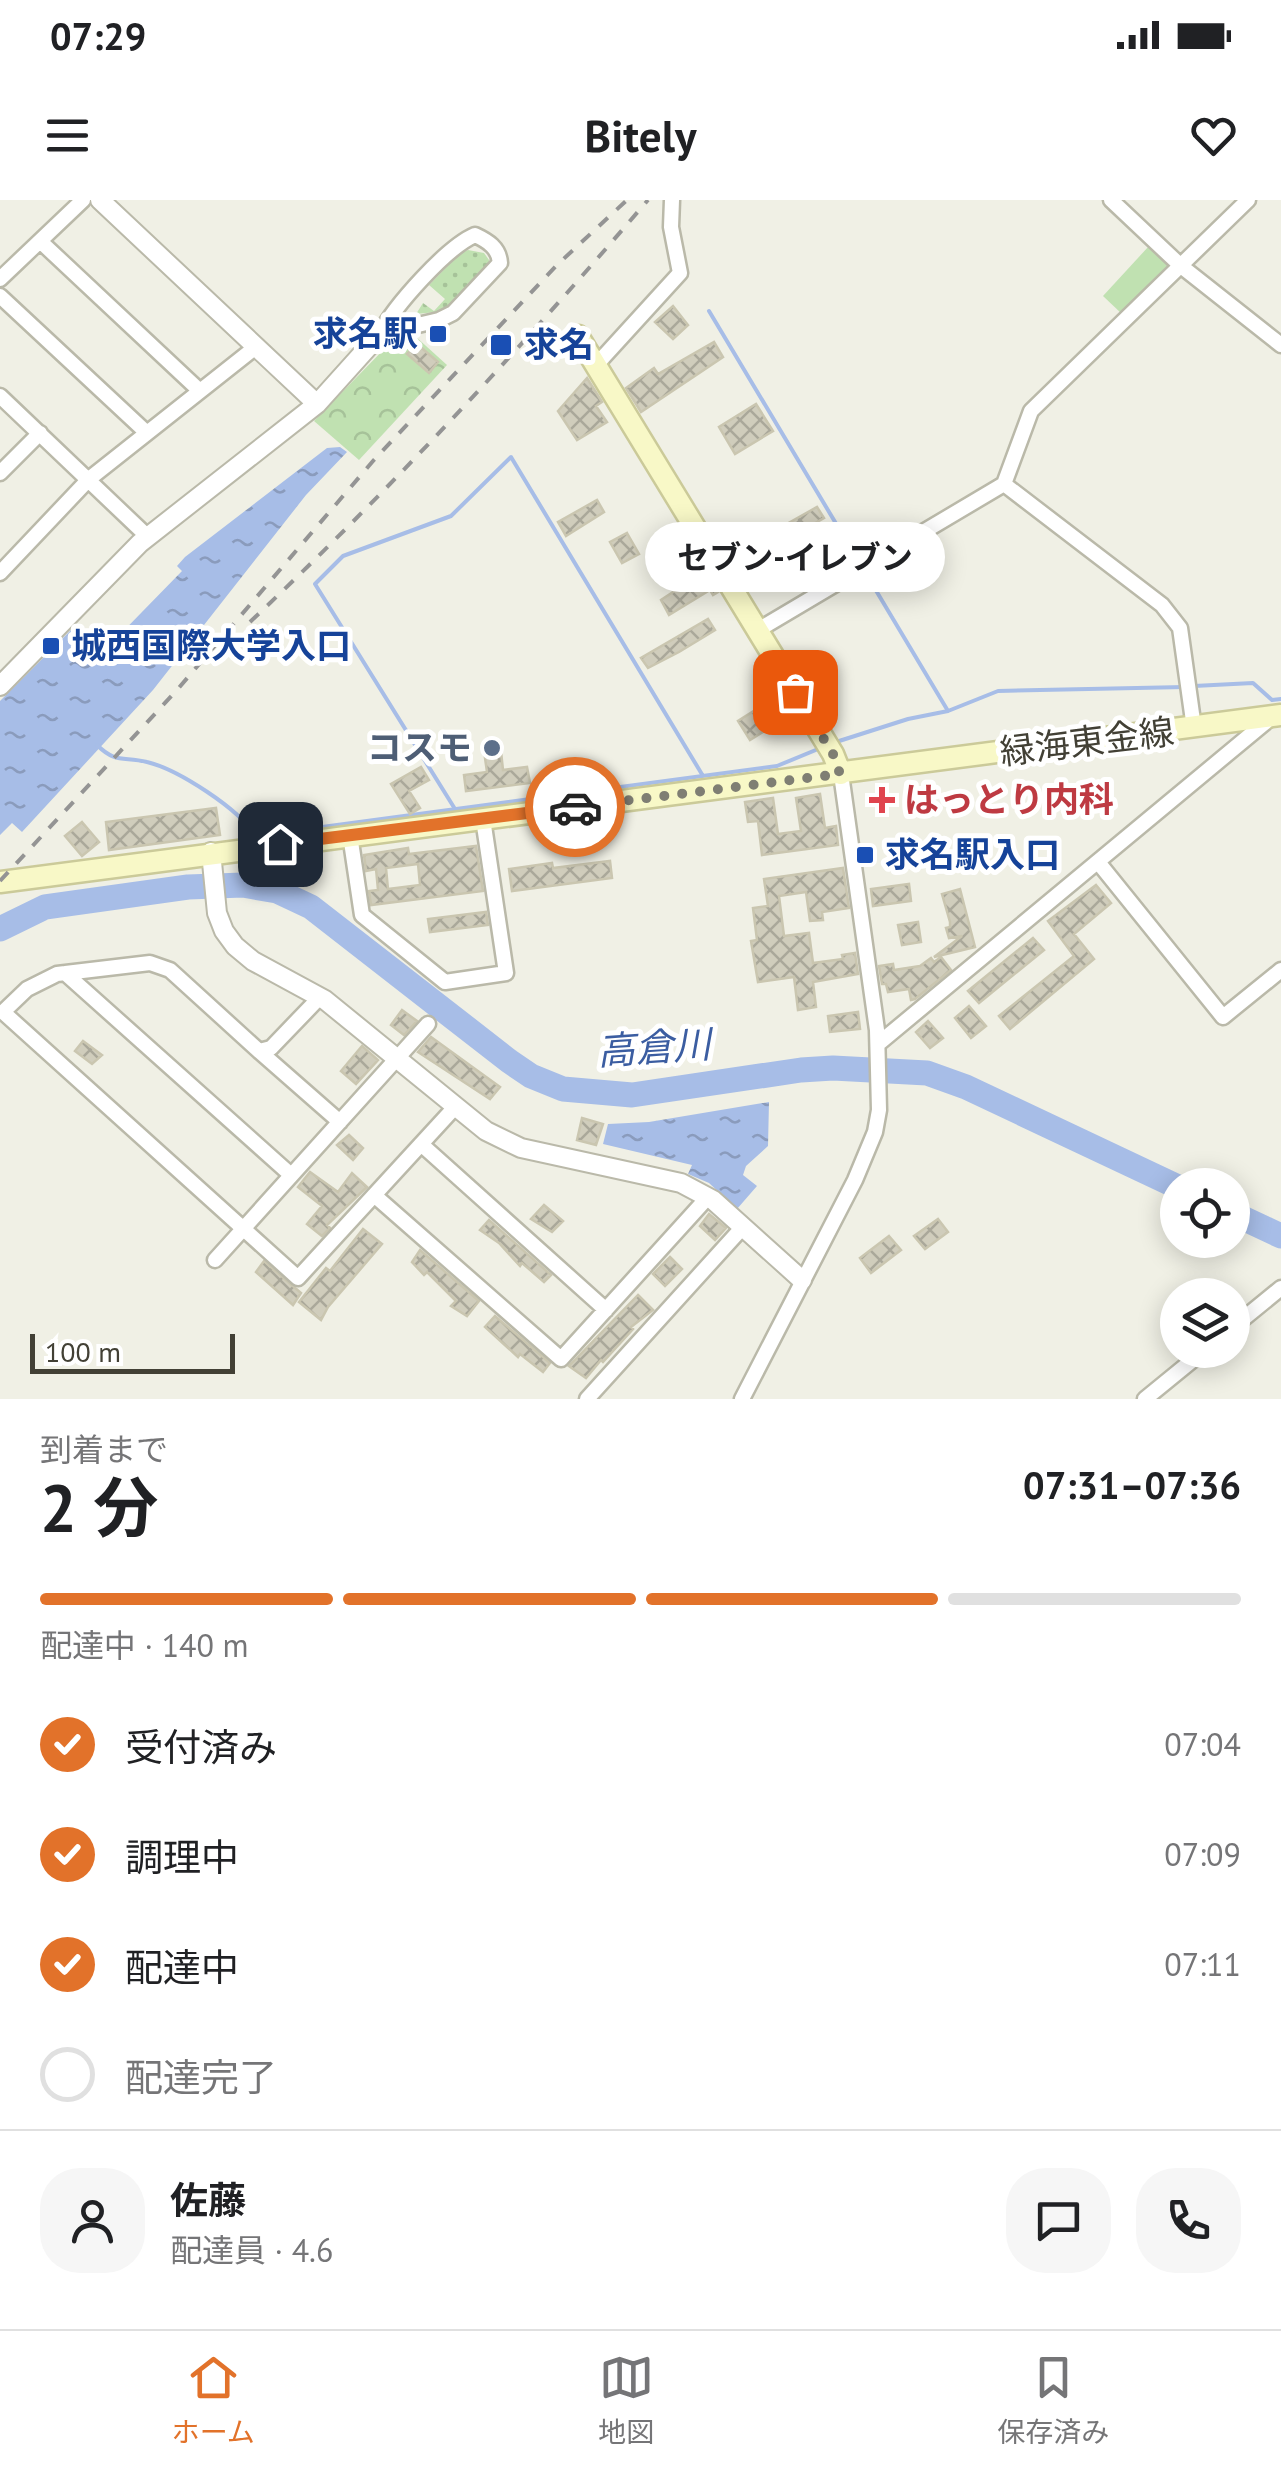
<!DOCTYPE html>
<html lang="ja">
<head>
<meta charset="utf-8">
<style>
  :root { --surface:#fff; --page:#f6f6f6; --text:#202124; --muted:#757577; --line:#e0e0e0; --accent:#e2722a }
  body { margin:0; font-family:"PT Sans","Noto Sans JP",sans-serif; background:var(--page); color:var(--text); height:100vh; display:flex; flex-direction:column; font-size:38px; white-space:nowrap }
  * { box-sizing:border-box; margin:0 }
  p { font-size:32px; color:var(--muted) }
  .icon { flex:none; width:55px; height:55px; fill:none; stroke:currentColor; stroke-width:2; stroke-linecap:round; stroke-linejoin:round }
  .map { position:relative; height:1199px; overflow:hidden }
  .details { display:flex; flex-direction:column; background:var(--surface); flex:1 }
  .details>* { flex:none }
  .controls { position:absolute; left:1160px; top:968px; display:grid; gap:20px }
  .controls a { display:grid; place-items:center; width:90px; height:90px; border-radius:50%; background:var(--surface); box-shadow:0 5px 25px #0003; font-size:50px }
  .scale { position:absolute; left:30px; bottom:25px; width:205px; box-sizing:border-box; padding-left:10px; border:5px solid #424035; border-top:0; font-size:28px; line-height:35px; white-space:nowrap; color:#424035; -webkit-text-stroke:8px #fff; paint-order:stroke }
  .pin { position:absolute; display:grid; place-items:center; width:85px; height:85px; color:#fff; margin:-42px; border-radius:20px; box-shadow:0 5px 15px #0006 }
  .courier { position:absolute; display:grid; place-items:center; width:100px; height:100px; margin:-50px; border:8px solid #e2722a; border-radius:50%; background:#fff; color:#222; box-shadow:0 2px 12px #0007 }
  .bubble { position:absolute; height:70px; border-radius:35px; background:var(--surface); box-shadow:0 5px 25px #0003; font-size:32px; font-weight:700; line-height:70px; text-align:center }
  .overview em { font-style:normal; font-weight:700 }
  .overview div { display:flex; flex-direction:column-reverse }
  .overview { display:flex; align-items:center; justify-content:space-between; height:170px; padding:0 40px }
  h1 { font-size:65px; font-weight:700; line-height:75px }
  .bar { display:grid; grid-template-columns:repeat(4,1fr); gap:15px 10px; align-content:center; height:120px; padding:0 40px }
  .bar i { height:12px; border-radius:8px; background:var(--line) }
  .bar .on { background:var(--accent) }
  .bar p { grid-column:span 4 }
  .line { display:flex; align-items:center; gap:25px; padding:0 40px; border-top:2px solid var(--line) }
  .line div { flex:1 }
  .round { display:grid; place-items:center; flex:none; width:105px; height:105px; border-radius:40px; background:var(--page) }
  ol { padding:0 40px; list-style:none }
  li { display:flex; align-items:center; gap:30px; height:110px }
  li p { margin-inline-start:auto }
  li .icon { padding:10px; border-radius:50%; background:var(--accent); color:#fff; stroke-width:4 }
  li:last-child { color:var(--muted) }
  li i { width:55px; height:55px; border:5px solid var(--line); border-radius:50% }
  .status { display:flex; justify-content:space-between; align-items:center; height:70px; padding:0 50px; background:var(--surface); direction:ltr }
  .status svg { height:28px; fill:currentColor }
  header { display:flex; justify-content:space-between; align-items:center; height:130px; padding:0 40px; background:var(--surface); font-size:45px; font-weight:700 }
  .dock { display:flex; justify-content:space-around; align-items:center; height:140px; border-top:2px solid var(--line); background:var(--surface); font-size:28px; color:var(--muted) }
  .dock a { display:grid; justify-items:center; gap:5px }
  .dock .on { color:var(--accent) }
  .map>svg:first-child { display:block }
</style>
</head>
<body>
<div class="status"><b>07:29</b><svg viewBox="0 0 49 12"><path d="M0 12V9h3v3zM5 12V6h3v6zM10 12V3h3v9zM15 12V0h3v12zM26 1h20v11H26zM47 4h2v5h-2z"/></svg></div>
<header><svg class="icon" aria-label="menu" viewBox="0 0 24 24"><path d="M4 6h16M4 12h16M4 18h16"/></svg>Bitely<svg class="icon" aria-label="heart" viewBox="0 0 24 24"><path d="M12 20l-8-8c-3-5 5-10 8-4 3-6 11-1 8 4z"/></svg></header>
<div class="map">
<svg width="1281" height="1199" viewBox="0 0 1281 1199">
  <defs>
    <pattern id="grass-dots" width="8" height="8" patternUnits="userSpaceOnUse" patternTransform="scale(2.5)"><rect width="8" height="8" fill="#c0e1b1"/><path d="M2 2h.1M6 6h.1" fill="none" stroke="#a6c299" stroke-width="1.8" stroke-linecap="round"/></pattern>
    <pattern id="forest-crowns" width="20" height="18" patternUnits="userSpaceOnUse" patternTransform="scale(2.5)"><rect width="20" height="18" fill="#c0e1b1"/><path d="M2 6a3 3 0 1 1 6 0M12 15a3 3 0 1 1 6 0" fill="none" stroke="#a6c299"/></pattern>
    <pattern id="water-ripples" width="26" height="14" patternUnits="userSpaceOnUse" patternTransform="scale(2.5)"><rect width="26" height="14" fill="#a7bde7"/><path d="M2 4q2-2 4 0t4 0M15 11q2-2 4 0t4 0" fill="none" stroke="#8a9bbc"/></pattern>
    <pattern id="building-cross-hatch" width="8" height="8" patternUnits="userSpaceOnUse" patternTransform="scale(2.5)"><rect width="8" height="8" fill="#d0cdbc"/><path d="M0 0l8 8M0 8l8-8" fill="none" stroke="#aaa89a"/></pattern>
  </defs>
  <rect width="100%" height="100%" fill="#f0f0e5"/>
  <!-- grass -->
  <path fill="url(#grass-dots)" d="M468,50L484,53L489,60V70L446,111L416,114L423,103L434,111L445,99L429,85L459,54Z"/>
  <!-- forest -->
  <path fill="url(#forest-crowns)" d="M415,136L447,165L359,260L314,221L389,144L396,139Z"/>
  <!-- garden -->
  <path fill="#c0e1b1" d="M1149,46L1166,61L1168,70L1122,114L1103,96Z"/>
  <!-- water -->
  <path fill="url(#water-ripples)" d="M340,247L347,252L306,295L153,490L22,632L12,623L0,635V501L73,428L101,454L182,371L177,366L185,357L327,248Z
    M769,902L768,946L746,966L743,975L757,986L737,1009L709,983L688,974L692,965L603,944L608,924L649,922Z"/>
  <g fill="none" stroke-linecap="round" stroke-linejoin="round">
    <!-- stream -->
    <path stroke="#a7bde7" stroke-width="4" d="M709,111L948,511L908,519L836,542
      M1194,486L1253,483L1272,500L1281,499
      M948,511L998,491L1185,487
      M97,545C116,564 124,556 147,562C177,569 240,609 255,636L777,566L823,547
      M455,609L315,384L343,356L451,316L511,257L703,576"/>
    <!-- river -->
    <path stroke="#a7bde7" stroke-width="25" d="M0,729L45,707L188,687L243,685L277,691L311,707L509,861L531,876L563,889L632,895L801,870L833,868L927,873L966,887L1178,987
      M1232,1013L1281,1036"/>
  </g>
  <!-- building -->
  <path fill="url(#building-cross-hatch)" stroke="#cac6b0" stroke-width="2.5" fill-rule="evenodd" d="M673,106L688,125L673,139L655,122Z
    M714,142L723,157L641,212L626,188L654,168L658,174Z
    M417,144L438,162L429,173L407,154Z
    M587,178L602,202L596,206L607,222L577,240L558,211Z
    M756,204L773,231L735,254L719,227Z
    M597,300L604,312L566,336L558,322Z
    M817,307L824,318L767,350L762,338Z
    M627,333L639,354L622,363L610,342Z
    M737,334L763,376L750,384L721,344Z
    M843,340L850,353L821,371L813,358Z
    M705,371L718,392L713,395L710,390L669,415L661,400Z
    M708,419L715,430L679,452L648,468L641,458Z
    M768,502L772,508L776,505L785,518L750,540L738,521Z
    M500,542L503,570L527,567L530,583L466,591L464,575L487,572L483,544Z
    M421,567L429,580L409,591L420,608L410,614L391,584Z
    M820,594L825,628L836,626L838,645L762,655L758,621L748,622L745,602L773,598L778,634L801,631L796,598Z
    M216,608L220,635L109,650L106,622Z
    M82,622L99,642L82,656L65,636Z
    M476,646L483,691L371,705L369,691L378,690L376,669L366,671L364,655L408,648L409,654ZM418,664L420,685L388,689L386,668Z
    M610,661L612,678L512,691L509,669L552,663L553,668Z
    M843,668L849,708L822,712L823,720L810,721L806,692L779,696L784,736L809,733L813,763L843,759L842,755L855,753L858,774L813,782L816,807L798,810L794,777L758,782L751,741L757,740L753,708L768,706L764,679Z
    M909,684L911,701L873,706L871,689Z
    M1096,685L1111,703L1074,734L1094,759L1010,829L999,816L1074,756L1048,721Z
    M960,689L975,747L934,757L962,736L949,738L946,728L950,727V722L942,694Z
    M486,712L488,725L430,732L428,719Z
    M918,722L921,742L902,745L898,725Z
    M1033,738L1044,750L979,803L968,791Z
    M941,757L951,770L915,799L911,800L909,789L888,792L886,784H882L879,766L893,764L894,770L920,766L931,758L934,762Z
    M969,806L986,826L971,838L955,818Z
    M402,810L417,821L404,835L391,825Z
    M858,812L860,829L830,832L828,816Z
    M928,821L943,838L930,848L916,832Z
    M431,837L500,887L490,899L418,852Z
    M83,841L102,855L92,864L75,851Z
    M362,846L378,860L356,884L341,871Z
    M582,918L603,924L596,945L577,940Z
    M349,935L363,948L353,960L337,945Z
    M310,972L338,992L352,973L367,987L327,1025L330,1028L322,1036L307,1024L322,1006L298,987Z
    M544,1005L563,1021L552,1032L531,1019Z
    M709,1014L726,1028L715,1040L700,1026Z
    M938,1019L948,1032L925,1049L914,1036Z
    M489,1020L551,1075L544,1082L522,1063L520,1066L499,1043L480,1030Z
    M363,1029L382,1044L328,1107L321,1120L299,1102L326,1068L330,1071Z
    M889,1036L901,1050L871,1073L860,1058Z
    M420,1050L479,1101L467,1116L451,1106L456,1101L427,1072L424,1075L412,1062Z
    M670,1057L682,1069L665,1086L653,1074Z
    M264,1061L301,1093L293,1105L256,1072Z
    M638,1095L653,1110L631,1127L633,1129L603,1162L601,1160L586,1178L569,1166Z
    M495,1116L550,1163L543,1172L520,1154L518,1157L485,1127Z"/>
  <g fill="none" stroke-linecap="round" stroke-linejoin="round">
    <!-- minor casing -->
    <g stroke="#bab9a9" stroke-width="19">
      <path id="minor" d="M1111,0L1181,66L1281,145
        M475,35C488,41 499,48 500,63L453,113L439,120L380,134C394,106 447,47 475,35Z
        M40,41L200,191
        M0,79L83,0
        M0,96L147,233
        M597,164L680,73L671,27L672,0
        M0,196L147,336
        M0,273L40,233
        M1004,284L1162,405L1180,428L1194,528
        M0,373L89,279L257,146
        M758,430L1004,284L1031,211L1248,0
        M350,635L362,715L445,782L506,773L483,619
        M1098,662L1223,817L1281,770
        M65,773L291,975
        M320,797L271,848L259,851L170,770L150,763L57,774L27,789L3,812L298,1078L456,906
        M878,844L1273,516
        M259,851L340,922
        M421,944L606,1110
        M374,995L561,1159L708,997
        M215,1060L428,824
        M1232,1128L1281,1088
        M587,1199L742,1028
        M742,1199L855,980L875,932L879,910L877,830L841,574
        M1145,1199L1205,1150"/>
    </g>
    <!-- tertiary casing -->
    <g stroke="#bab9a9" stroke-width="22">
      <path id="tertiary" d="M100,0L317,204
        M0,486L140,343L317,204L380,134
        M211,652L217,713L224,731L235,746L253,761L325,800L486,931L521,948L681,983L713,1000L802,1080"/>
    </g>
    <!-- secondary casing -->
    <g stroke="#cbca99" stroke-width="25">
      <path id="secondary" d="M578,136L833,554L841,574
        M0,682L1281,515"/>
    </g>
    <!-- minor -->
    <use href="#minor" stroke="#fff" stroke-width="14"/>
    <!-- tertiary -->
    <use href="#tertiary" stroke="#fff" stroke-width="18"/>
    <!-- secondary -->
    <use href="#secondary" stroke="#f8f8c7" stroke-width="20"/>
    <!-- rail -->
    <path stroke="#949494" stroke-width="4" stroke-dasharray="12 12" stroke-linecap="butt" d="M250,422C391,289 522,147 648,0
      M0,681L177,490L373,261L557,65L627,0"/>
  </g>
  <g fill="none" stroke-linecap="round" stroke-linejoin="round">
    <!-- done -->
    <path stroke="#7f7e73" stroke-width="10" stroke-dasharray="0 18" d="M575,607L840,574L833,554L795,492"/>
    <!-- route -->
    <path stroke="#e2722a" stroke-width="12" d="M280,644L575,607"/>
  </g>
  <!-- markers -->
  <g fill="#1a4fb4" stroke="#fff" stroke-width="4">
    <rect x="428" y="124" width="20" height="20" rx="5"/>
    <rect x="489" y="133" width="24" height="24" rx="5"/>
    <rect x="41" y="436" width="20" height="20" rx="5"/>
    <rect x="855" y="645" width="20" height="20" rx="5"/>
  </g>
  <circle fill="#5c6f8a" stroke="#fff" stroke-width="4" cx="492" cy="548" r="10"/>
  <path fill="#e0444e" stroke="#fff" stroke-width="4" d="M877 585h10v10h10v10h-10v10h-10v-10h-10v-10h10z"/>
  <g text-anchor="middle" stroke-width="10" stroke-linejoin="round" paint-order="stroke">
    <!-- transit labels -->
    <g font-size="35" font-weight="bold" fill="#164399" stroke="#fff" text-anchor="start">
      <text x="418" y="146" text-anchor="end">求名駅</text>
      <text x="524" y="157">求名</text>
      <text x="71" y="458">城西国際大学入口</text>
      <text x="885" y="667">求名駅入口</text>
    </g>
    <!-- street labels -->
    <g font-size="35" fill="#424035" stroke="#fff">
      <text transform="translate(1087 542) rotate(-7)" y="12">緑海東金線</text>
    </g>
    <!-- service labels -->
    <g font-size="35" font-weight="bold" fill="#4e5e75" stroke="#fff" text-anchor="end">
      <text x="472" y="560">コスモ</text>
    </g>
    <!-- health labels -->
    <g font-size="35" font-weight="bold" fill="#be3a42" stroke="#fff" text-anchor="start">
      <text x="904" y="612">はっとり内科</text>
    </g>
    <!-- water labels -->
    <g font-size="38" font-style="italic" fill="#3b5da1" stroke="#fff">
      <text transform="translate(654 848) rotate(-4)" y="13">高倉川</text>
    </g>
  </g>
</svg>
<div class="controls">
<a><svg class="icon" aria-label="locate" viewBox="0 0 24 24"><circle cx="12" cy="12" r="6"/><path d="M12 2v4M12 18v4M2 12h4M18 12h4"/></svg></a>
<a><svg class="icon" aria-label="layers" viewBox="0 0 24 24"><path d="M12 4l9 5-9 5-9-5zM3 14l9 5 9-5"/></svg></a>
</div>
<div class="scale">100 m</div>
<div class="pin" style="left:795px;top:492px;background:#ea580c"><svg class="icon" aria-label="bag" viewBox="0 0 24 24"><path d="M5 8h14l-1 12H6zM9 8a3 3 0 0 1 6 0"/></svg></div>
<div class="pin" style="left:280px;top:644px;background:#1f2937"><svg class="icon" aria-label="home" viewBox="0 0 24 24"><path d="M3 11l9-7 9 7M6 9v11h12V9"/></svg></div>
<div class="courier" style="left:575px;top:607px"><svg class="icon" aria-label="car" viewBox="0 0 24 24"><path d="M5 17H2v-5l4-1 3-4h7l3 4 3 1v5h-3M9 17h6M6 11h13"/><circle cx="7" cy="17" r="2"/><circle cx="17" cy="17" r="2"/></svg></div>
<div class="bubble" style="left:645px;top:322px;width:300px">セブン-イレブン</div>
</div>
<section class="details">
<div class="overview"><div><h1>2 分</h1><p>到着まで</p></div><em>07:31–07:36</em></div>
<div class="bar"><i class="on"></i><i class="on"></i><i class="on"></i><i></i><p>配達中 · 140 m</p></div>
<ol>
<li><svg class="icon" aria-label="check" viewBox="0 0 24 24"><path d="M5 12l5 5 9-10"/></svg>受付済み<p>07:04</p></li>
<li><svg class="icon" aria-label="check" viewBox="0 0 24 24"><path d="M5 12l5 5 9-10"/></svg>調理中<p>07:09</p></li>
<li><svg class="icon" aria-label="check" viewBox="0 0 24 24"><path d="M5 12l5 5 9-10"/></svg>配達中<p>07:11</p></li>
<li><i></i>配達完了</li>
</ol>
<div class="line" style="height:180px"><a class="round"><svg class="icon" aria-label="person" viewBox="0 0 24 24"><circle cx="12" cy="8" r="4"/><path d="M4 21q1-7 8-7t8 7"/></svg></a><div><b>佐藤</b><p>配達員 · 4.6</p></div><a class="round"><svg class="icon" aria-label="chat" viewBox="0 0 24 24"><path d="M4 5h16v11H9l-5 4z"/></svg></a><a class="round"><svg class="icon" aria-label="phone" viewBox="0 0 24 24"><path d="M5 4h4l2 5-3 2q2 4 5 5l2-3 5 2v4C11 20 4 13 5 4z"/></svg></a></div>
</section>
<nav class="dock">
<a class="on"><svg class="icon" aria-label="home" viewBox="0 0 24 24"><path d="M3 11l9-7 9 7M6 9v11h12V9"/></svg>ホーム</a>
<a><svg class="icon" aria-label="map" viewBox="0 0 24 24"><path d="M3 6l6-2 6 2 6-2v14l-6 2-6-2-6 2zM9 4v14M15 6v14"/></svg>地図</a>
<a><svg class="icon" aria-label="saved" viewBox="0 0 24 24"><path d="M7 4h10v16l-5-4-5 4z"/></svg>保存済み</a>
</nav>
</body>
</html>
